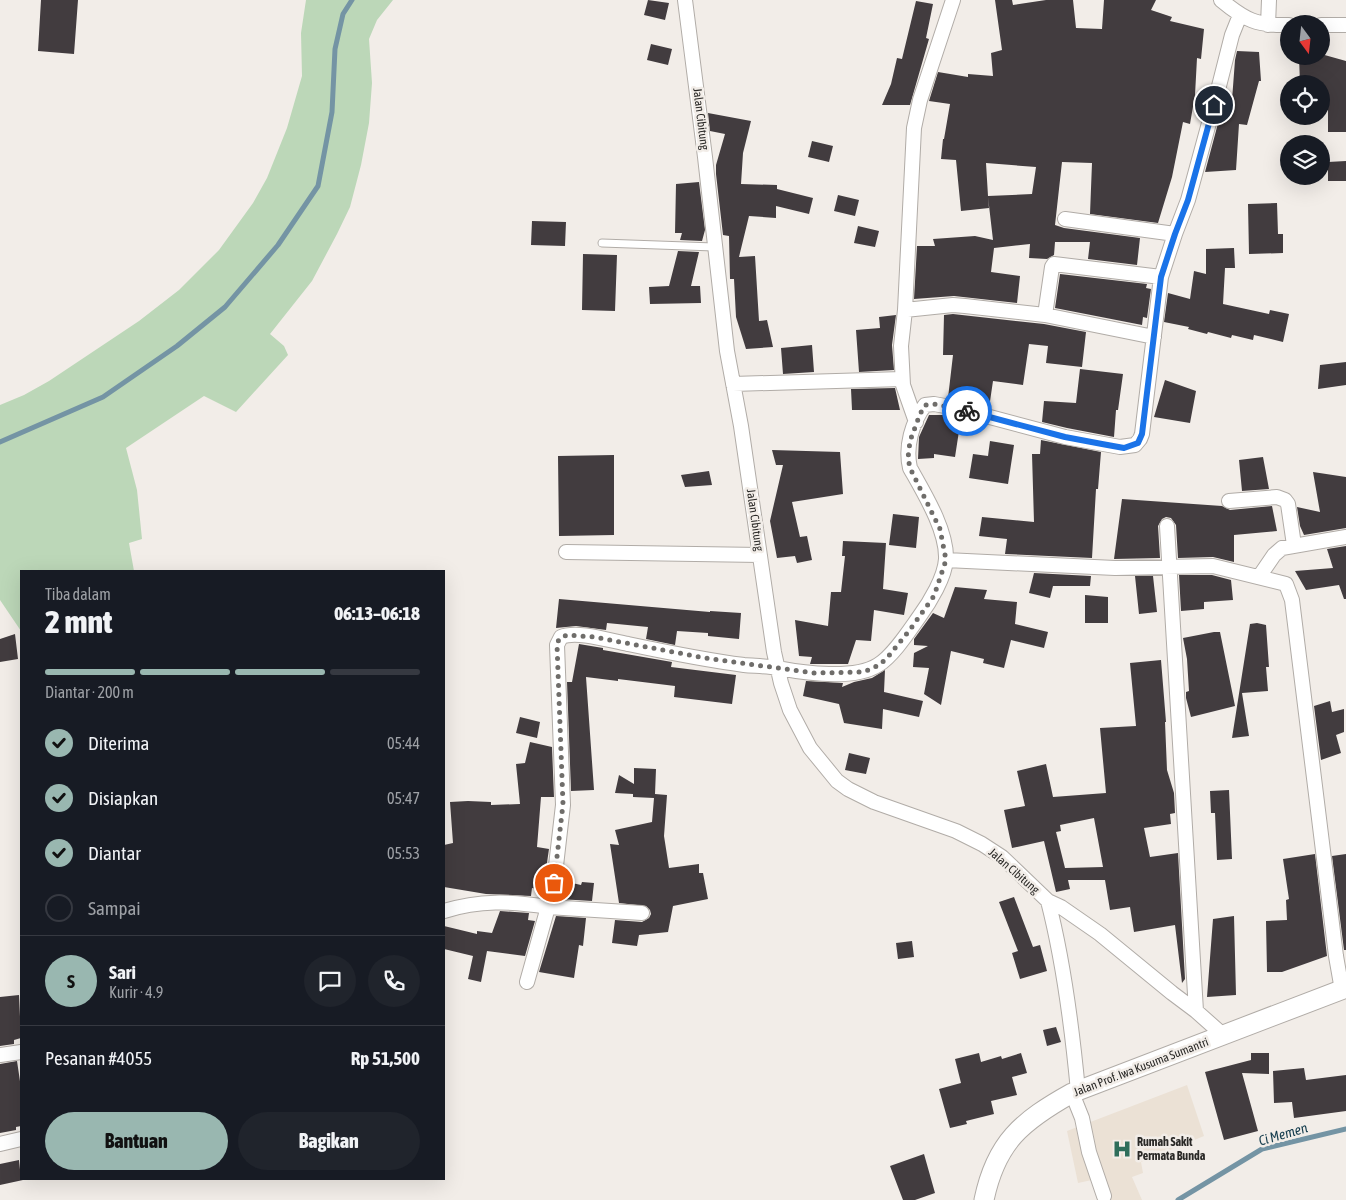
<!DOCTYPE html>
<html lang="id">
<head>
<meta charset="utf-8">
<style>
  :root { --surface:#171b24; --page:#20242c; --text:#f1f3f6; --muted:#9ea1a6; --line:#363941; --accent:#99b7b0 }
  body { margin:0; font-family:"Asap Condensed",sans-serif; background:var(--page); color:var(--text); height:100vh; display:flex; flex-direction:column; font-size:19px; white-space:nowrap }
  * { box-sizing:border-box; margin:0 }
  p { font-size:16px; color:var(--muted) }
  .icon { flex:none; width:28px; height:28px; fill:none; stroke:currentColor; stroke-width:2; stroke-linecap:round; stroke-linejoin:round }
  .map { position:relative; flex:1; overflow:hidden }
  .drawer { position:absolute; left:20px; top:570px; width:425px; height:610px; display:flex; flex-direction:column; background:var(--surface); border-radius:0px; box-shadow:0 5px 20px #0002 }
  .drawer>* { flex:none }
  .needle { width:32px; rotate:165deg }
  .tools { position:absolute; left:1280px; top:15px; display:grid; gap:10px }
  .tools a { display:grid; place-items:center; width:50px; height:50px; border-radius:50%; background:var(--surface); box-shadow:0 5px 20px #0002; font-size:25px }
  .pin { position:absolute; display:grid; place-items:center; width:42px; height:42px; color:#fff; margin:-21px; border:2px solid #fff; border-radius:50%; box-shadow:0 1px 5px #0007 }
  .courier { position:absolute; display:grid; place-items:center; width:50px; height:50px; margin:-25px; border:4px solid #1a73e8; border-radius:50%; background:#fff; color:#222; box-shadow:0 1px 6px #0007 }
  .overview em { font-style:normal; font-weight:800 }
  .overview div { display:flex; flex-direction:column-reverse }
  .overview { display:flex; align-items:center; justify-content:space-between; height:85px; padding:0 25px }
  h1 { font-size:32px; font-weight:800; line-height:38px }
  .bar { display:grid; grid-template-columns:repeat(4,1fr); gap:8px 5px; align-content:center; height:60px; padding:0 25px }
  .bar i { height:6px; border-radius:4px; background:var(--line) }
  .bar .active { background:var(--accent) }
  .bar p { grid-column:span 4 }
  .line { display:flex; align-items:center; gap:12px; padding:0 25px; border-top:1px solid var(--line) }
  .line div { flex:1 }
  .round { display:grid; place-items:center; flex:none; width:52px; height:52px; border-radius:26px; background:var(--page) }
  ol { padding:0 25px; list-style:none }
  li { display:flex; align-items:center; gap:15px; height:55px }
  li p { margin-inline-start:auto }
  li .icon { padding:5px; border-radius:50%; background:var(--accent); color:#111; stroke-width:4 }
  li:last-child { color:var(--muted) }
  li i { width:28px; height:28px; border:2px solid var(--line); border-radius:50% }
  .primary-button { display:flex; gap:10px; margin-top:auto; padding:10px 25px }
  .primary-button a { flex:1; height:58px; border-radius:30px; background:var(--accent); color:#111; font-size:20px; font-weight:800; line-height:58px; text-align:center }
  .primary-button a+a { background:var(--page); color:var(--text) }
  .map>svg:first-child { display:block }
</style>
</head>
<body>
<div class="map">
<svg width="1346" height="1200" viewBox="0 0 1346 1200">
  <rect width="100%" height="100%" fill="#f2ede8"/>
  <!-- built -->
  <path fill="#ebe1d5" d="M1187,1085L1204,1136L1141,1162L1143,1173L1132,1177L1142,1200H1100L1092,1180L1078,1183L1067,1131Z"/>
  <!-- green -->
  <path fill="#bcd7b8" d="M306,0H393L377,20L369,39L372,83L369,123L361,165L350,207L337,234L312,281L270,334L284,346L288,355L236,412L204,396L126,448L137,490L142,539L129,543L134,571H21V631L0,600V405L24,395L49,381L139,321L179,290L219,250L253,203L267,178L287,128L302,76L301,33Z"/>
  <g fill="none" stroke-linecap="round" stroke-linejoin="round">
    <!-- stream -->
    <path stroke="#7494a4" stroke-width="5" d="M0,442L103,397L177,346L225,307L278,245L318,186L332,112L335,49L343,14L352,0
      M1178,1200L1262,1149L1346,1129"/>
  </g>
  <!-- building -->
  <path fill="#423c3f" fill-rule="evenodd" d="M41,0H78L74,54L38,51Z
    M648,0L669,3L665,20L644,15Z
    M995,0H1012L1013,5L1046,0H1073L1076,28L1102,29L1104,0H1156L1151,10L1172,17L1170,21L1204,29L1201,59L1197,58L1195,95L1190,124L1183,122L1172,177L1158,223L1090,214L1092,163L1062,162L1055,225L1064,228L1140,238L1137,265L1088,259L1090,242H1055L1054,255L1047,259L1029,258L1030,244L994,248L991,272L1020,276L1017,303L954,296L914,299L917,246H935L933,239L975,236L993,240L988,197L989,208L961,211L956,160L941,159L943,139H944L950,104L929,101L938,72L968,77V74L993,76L991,53L1002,50ZM986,163L1036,167L1032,194L988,196Z
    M916,1L933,4L926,38L929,39L910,105H882L891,84L897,58L902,59Z
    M651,44L672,49L668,65L647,60Z
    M1237,51L1259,52L1261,81H1259L1247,125L1239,124L1236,170L1205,172L1224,101L1232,100L1235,60Z
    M1321,54L1346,61V132H1328V104H1321V84H1300L1299,56H1321Z
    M708,113L751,121L743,153L741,184L777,185V189L813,198L809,214L776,206V218L749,216L739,257L755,256L759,321L767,320L773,347L746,349L736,317L734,279H730L729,236L723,235L716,174V165L725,134L710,131Z
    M812,141L833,146L829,162L808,157Z
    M1346,161V181H1328V162Z
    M699,182L705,230L702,241L680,240L682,233H675L676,184Z
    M838,195L859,200L855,216L834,211Z
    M1277,203L1278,234H1283V253L1249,254L1248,204Z
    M532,221L566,222L565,246L531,245Z
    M858,226L879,231L875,247L854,243Z
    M1234,248L1235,268H1225L1223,304L1269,314L1270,310L1289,314L1283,342L1254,335L1253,340L1232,335L1231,338L1208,332L1207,334L1188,329L1189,327L1164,322L1168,293L1190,299L1194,271L1206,274V249Z
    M678,251L699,252L691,286H700L701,303L650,304L649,287L669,286Z
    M583,254L617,255L615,311L582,310Z
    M1060,274L1147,284L1146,288L1151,289L1147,318L1143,317L1142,325L1055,308Z
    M953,314L1044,324L1086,332L1082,367L1046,363L1048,346L1029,344L1023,385L993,381L989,408L948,398L953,355H943L944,315Z
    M896,315L892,345L894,370L859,372L856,330L880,328L879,317Z
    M812,345L814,372L783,374L781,348Z
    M1346,362V385L1318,389L1320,365Z
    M1080,369L1123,374L1118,410H1116L1114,437L1067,428L1042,422L1044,401L1076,403Z
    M1165,380L1196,391L1190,423L1154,417Z
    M895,388L900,410H852L851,389Z
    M929,415H944L961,418L955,457L934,454V458L918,459L919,437Z
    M1041,440L1101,452L1098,489H1096L1092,558L1005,554L1007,539L979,536L982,517L1034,522L1032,454H1040Z
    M990,441L1014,445L1008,484L969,478L973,454L988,456Z
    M772,450L840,452L843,494L792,502L800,537L807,536L812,560L797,563L795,556L777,558L770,521L783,465H776Z
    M614,455V535L559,536L558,456Z
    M1263,457L1269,489L1242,491L1239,460Z
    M709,471L712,485L685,487L681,475Z
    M1313,472L1346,477V528L1304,535L1300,526L1297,507L1320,512Z
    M1122,499L1222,506L1230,510L1272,506L1277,531L1234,535V562L1213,557L1178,558L1176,525L1171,518L1166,517L1162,519L1158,526L1160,558L1114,559Z
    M893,514L919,517L916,548L889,545Z
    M843,541L886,543L883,589L908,593L904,615L874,610L871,641L856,640L848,664H810L812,657L799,656L795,620L828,626L831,592H841L845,556H842Z
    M1346,546V599H1344L1339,585L1306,590L1295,571L1333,568L1327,549Z
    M1034,573L1091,576L1090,586H1053L1050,598L1029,593Z
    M1179,575H1212L1231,580L1233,600L1204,602V609L1181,611Z
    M1135,576H1153L1157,612L1139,614Z
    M955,587L987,590L984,599L1017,602L1015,624L1048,632L1044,648L1011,640L1004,668L983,663L984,659L951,651L941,705L924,694L929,668L913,667L914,653L928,646L914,645V639L933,613L944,618Z
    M1085,595L1108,597V623H1085Z
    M559,599L710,612V611L741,613L739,639L708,636V633L677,631L675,645L646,639L648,627L607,623L606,630L576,626L556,628Z
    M1257,623L1266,625L1269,667H1266L1268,691L1242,693L1249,736L1232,738L1250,624Z
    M1214,632H1220L1235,706L1191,717L1186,698V692L1189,691L1187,659L1183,638Z
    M15,634L18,659L0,662V639Z
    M579,644L603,648V650L672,662L671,667L736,675L732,704L674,697L675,686L618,679V681L586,677L594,790L571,791L567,682H572Z
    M1161,660L1166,722H1165L1167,770L1174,793L1175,813L1170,814L1171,824L1144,828L1150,857L1178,853L1185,979L1182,983L1175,925L1134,932L1130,907L1110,910L1105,880H1068L1070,889L1056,892L1044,841L1012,848L1004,810L1025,806L1017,771L1046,764L1053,797L1106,793L1100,728L1136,726L1130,663ZM1094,818L1103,867L1065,868L1056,832L1061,831L1060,825Z
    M885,670L884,692L923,701L919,717L883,709L882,729L844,723L839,704L803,696L806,681L843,683L842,687L854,682L872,678Z
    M1330,701L1332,712L1344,709V732L1336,735L1341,753L1321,760L1314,706Z
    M520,717L540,722L537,738L516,733Z
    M530,742L552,747L554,797H541L537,847L549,849L543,890L532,888L531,896L486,894L444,887V845L453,843L450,802L468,801L491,802V805L520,804L516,764L525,763Z
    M849,753L870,758L866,774L845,770Z
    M634,768L656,769L655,794L667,795L664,836L669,868L699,864V873H703L708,899L673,906L668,932L639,935L637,946L612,943L615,920L642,922L649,918L651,914L650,910L646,906L619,903L610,844L619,845L615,830L652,822L654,798L633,797V794L615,793L619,775L634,784Z
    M1229,790L1232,859L1217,860L1215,813H1211L1210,791Z
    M1315,854L1327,956L1282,972H1267L1266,921L1287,920L1286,900L1289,899L1283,859Z
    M1346,854V950H1344L1332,856Z
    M563,881L581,885L582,882L594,883L592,901L559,899Z
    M1014,897L1033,947L1040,945L1047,971L1020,979L1012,953L1018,951L999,902Z
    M500,911L529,913L528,920L535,921L525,956L487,951L481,982L468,979L473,956L444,949V926L477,934V931L492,933Z
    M556,916L586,918L583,946L579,945L574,978L539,972Z
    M1234,916L1236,995L1207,997L1213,919Z
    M912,941L914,957L898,959L896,943Z
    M19,995L21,1038L14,1040V1044L0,1046V997Z
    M1056,1027L1061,1042L1047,1046L1043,1030Z
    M979,1053L981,1062L1001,1056L1002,1059L1021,1053L1027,1073L1012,1077L1017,1095L991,1101L994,1114L966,1121L967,1124L950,1128L939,1089L961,1083L955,1059Z
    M1251,1053H1269V1074L1242,1073L1258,1131L1224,1140L1205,1072L1251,1060Z
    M17,1061L21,1088V1126L16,1127V1130L0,1133V1064Z
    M1304,1068L1306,1080L1346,1075V1111L1294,1118L1292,1102L1274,1103L1273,1071Z
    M924,1154L935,1193L915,1200H903L890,1166Z
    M19,1160L21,1179L23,1180L0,1185V1164Z"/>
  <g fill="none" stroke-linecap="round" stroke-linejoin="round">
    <!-- service casing -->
    <g stroke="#b1aca7" stroke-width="9">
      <path id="service" d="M602,243L714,247"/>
    </g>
    <!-- minor casing -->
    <g stroke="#b1aca7" stroke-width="16">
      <path id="minor" d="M685,0L705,157L727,351L741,426L774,652L781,683L790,710L810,748L837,781L848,789L874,802L956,831L982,844L1002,857L1048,901L1061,907L1100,934L1172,993L1196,1011L1223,1035
        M1221,0C1245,20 1257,26 1289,25
        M1268,25L1269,0
        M1321,25H1346
        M1065,219L1175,234
        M905,310L953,305L965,306L1045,315L1154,337
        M1045,315L1052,267L1054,264L1161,277
        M733,384L902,379
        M916,422L903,385L901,346L905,310L914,128L920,100L953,0
        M1229,501L1277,497L1285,500L1288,504L1294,545
        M1167,526L1196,1011
        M566,552L760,555
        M946,560L1115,568L1213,566L1286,584L1292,600L1336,956L1342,990
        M1259,577L1274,555L1282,548L1346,537
        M1048,901C1064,963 1072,1027 1078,1091
        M444,911C480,900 510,901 548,907L554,883L563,805L557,645L561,637C577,630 611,641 628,644C666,652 705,660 744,665C755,666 766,666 778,668C804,673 854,680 878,665C893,656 909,631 919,617C930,602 945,577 946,559C947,530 924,493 910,468C905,447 912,422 925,405L934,404L956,408L1065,437L1120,447L1135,445L1140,439L1142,434L1161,277L1175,234L1188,200L1218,90L1232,35L1240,15
        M527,982L548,907L642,913
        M0,1055L21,1052
        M1072,1093L1082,1118L1089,1152L1104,1196
        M0,1144L21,1139"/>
    </g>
    <!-- secondary casing -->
    <g stroke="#b1aca7" stroke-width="21">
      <path id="secondary" d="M984,1200C996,1142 1022,1121 1072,1093L1346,988"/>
    </g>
    <!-- service -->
    <use href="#service" stroke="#fff" stroke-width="7"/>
    <!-- minor -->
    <use href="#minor" stroke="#fff" stroke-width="14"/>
    <!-- secondary -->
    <use href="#secondary" stroke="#fff" stroke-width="19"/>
  </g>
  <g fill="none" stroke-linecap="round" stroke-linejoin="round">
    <!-- done -->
    <path stroke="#6f6d6a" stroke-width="5" stroke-dasharray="0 9" d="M554,883L563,804L557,645L559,639L567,635L594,637L705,658L814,673L864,672L879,665L887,658L909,631L934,596L946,560L940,529L910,468L908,458L910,441L920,414L925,405L934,404L967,411"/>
    <!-- route -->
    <path stroke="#1a73e8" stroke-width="6" d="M967,411L1065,437L1102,444L1124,448L1138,443L1142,434L1161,277L1175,234L1188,200L1214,105"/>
  </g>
  <!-- icons -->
  <defs>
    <g id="hospital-bare" transform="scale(1.5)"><path d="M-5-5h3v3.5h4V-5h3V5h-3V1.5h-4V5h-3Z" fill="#2e6e5b" stroke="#f2ede8" stroke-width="2.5" paint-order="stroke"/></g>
  </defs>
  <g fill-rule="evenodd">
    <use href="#hospital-bare" x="1122" y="1149"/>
  </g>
  <g text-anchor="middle" stroke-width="5" stroke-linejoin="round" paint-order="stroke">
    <!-- street labels -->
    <g font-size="12" fill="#292826" stroke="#f2ede8">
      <text transform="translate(701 119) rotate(83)" y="4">Jalan Cibitung</text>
      <text transform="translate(755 520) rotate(82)" y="4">Jalan Cibitung</text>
      <text transform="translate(1014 871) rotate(41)" y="4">Jalan Cibitung</text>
      <text transform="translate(1141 1067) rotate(-21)" y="4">Jalan Prof. Iwa Kusuma Sumantri</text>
    </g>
    <!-- poi labels -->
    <g font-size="12" font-weight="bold" fill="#292826" stroke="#f2ede8" text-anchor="start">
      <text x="1137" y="1146">Rumah Sakit<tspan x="1137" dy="14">Permata Bunda</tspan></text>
    </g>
    <!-- water labels -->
    <g font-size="14" font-style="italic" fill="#133b4c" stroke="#f2ede8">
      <text transform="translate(1283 1134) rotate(-16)" y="5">Ci Memen</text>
    </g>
  </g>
</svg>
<div class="tools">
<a><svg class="needle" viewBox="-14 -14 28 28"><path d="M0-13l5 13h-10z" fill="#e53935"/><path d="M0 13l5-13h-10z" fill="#9ea1a6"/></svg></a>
<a><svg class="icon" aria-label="locate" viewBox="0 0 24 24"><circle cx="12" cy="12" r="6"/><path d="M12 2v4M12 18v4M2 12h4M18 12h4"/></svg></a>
<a><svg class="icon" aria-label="layers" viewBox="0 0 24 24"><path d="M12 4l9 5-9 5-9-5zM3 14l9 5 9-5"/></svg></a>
</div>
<div class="pin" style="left:554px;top:883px;background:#ea580c"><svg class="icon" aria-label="bag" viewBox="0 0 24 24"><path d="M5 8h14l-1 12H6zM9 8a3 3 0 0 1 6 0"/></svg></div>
<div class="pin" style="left:1214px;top:105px;background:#1f2937"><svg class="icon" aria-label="home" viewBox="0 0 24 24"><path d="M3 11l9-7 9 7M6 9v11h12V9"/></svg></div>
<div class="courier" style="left:967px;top:411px"><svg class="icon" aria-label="bike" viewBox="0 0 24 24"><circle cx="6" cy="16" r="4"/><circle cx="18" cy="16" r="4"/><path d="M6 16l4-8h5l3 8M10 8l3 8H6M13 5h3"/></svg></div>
<section class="drawer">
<div class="overview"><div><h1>2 mnt</h1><p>Tiba dalam</p></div><em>06:13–06:18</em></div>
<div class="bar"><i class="active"></i><i class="active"></i><i class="active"></i><i></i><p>Diantar · 200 m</p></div>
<ol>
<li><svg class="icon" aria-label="check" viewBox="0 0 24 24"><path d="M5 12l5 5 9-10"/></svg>Diterima<p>05:44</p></li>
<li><svg class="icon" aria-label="check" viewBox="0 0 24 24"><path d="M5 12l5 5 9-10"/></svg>Disiapkan<p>05:47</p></li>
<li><svg class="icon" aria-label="check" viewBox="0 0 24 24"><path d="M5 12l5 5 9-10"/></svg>Diantar<p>05:53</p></li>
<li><i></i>Sampai</li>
</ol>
<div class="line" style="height:90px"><b class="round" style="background:var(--accent);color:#111">S</b><div><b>Sari</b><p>Kurir · 4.9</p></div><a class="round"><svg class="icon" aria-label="chat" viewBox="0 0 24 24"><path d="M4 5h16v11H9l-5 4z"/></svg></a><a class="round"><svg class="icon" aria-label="phone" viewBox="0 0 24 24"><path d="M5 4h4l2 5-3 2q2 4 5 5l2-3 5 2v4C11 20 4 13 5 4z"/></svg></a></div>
<div class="line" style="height:65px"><div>Pesanan #4055</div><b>Rp 51,500</b></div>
<div class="primary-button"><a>Bantuan</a><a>Bagikan</a></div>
</section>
</div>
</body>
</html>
